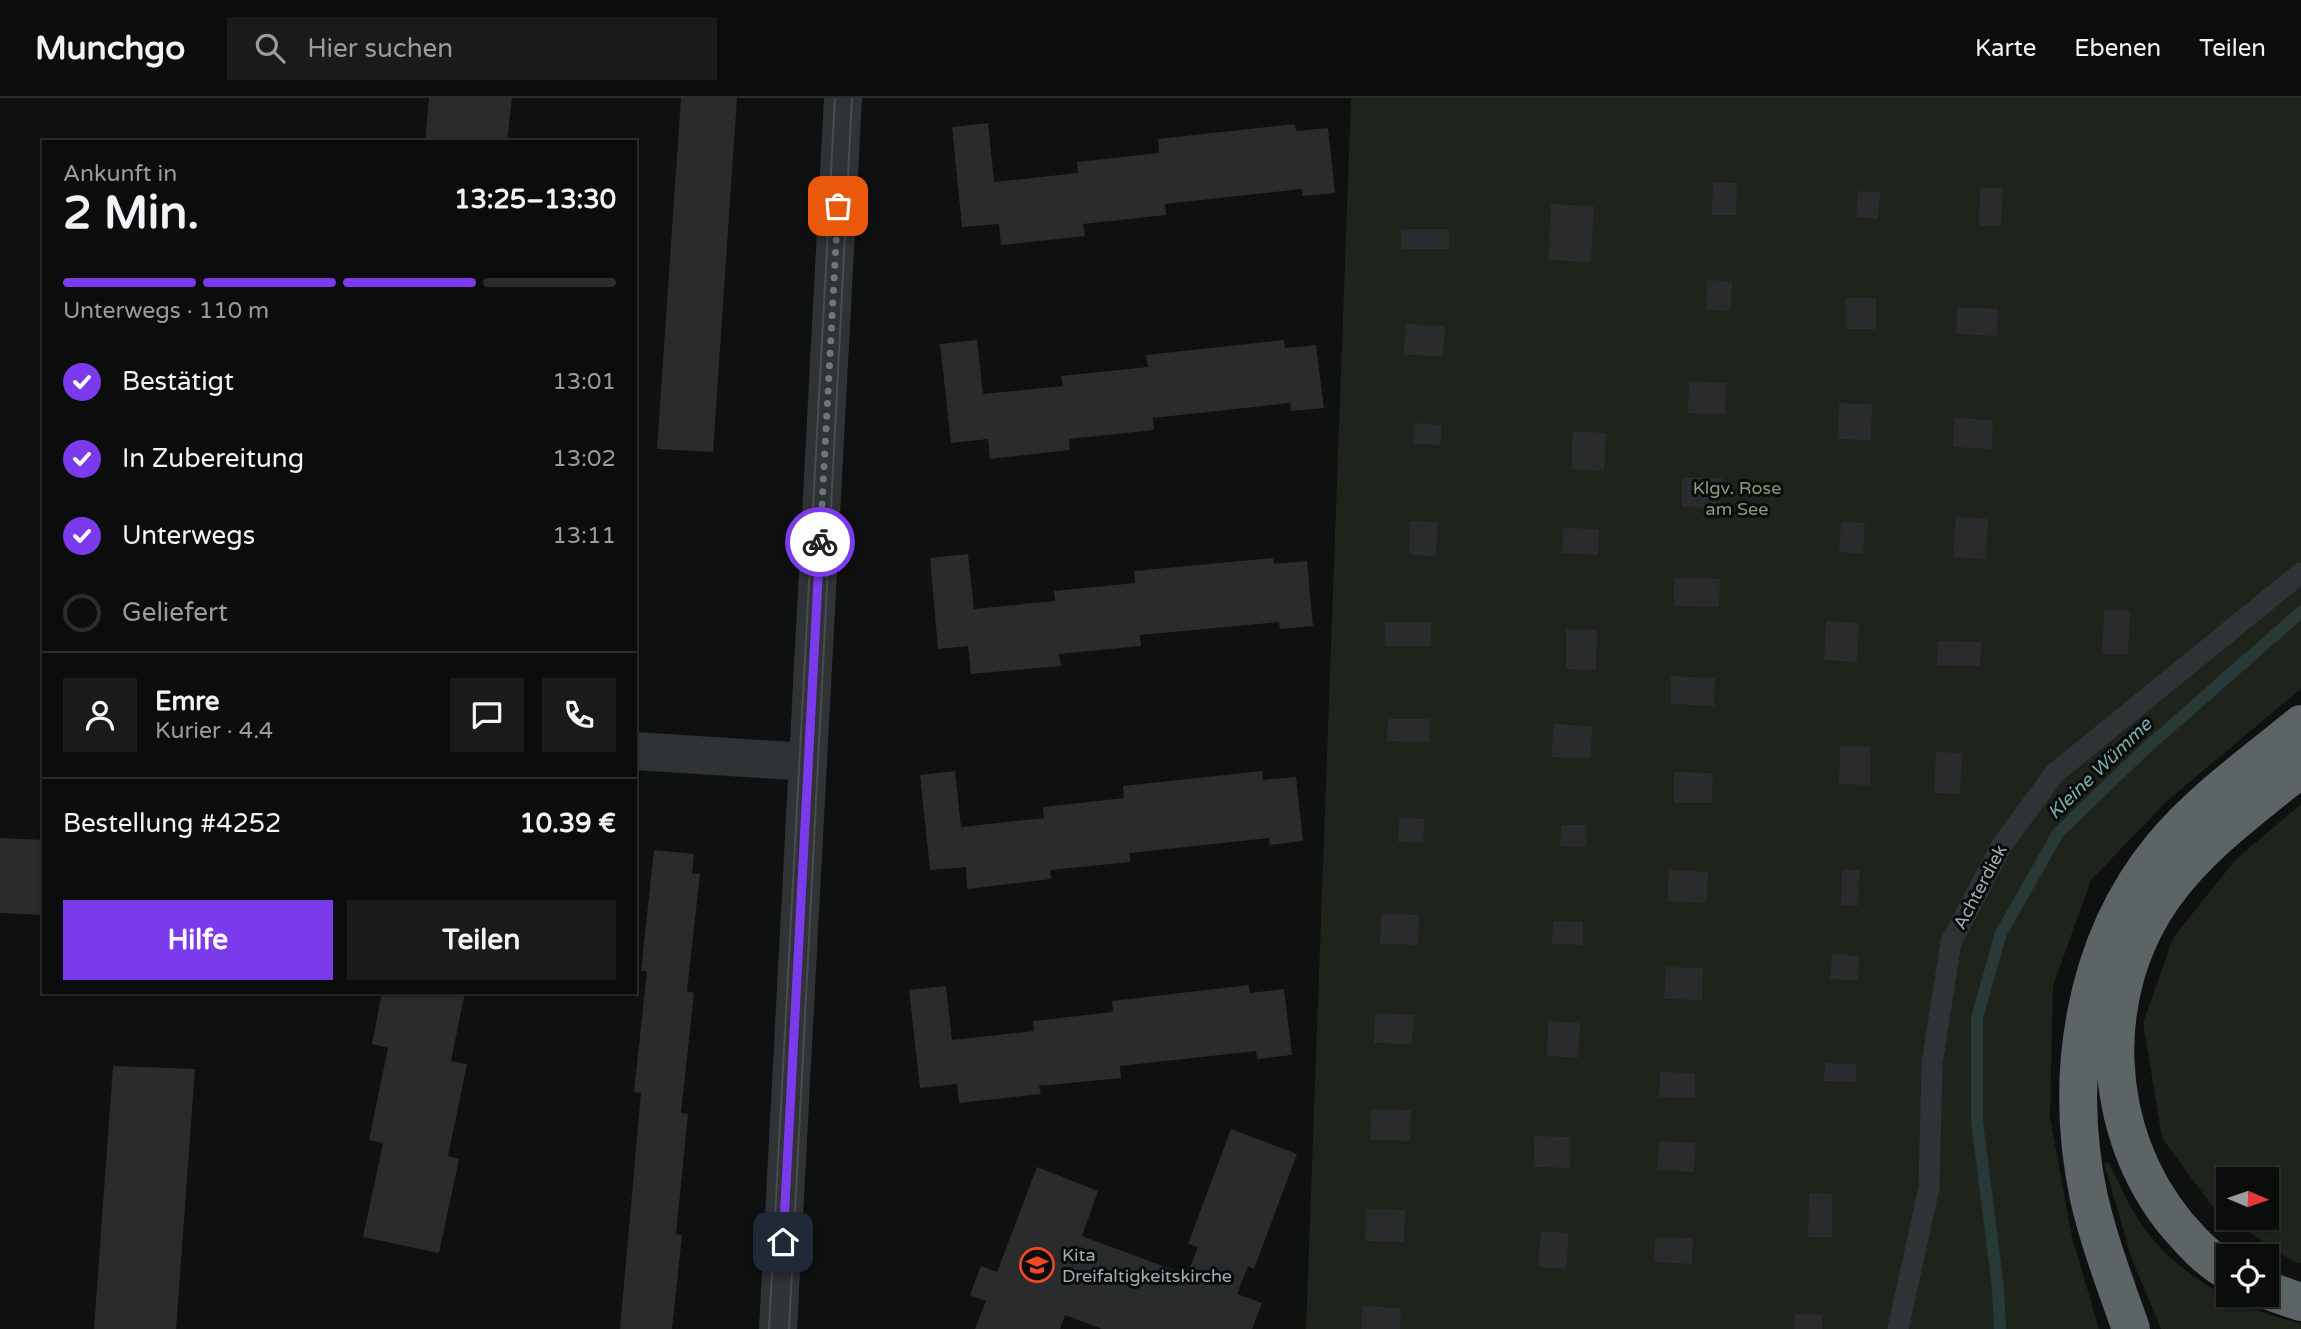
<!DOCTYPE html>
<html lang="de">
<head>
<meta charset="utf-8">
<style>
  :root { --surface:#0b0c0c; --page:#191a1a; --text:#f1f3f6; --muted:#9a9b9d; --line:#2b2c2d; --accent:#7c3aed }
  body { margin:0; font-family:"Varela Round",sans-serif; background:var(--page); color:var(--text); height:100vh; display:flex; flex-direction:column; font-size:26px; white-space:nowrap }
  * { box-sizing:border-box; margin:0 }
  p { font-size:23px; color:var(--muted) }
  .icon { flex:none; width:38px; height:38px; fill:none; stroke:currentColor; stroke-width:2; stroke-linecap:round; stroke-linejoin:round }
  .map { position:relative; flex:1; overflow:hidden }
  .side { position:absolute; left:42px; top:42px; width:595px; height:854px; display:flex; flex-direction:column; background:var(--surface); border-radius:0px; box-shadow:0 2px 5px #0004,0 0 0 2px var(--line) }
  .side>* { flex:none }
  .needle { width:46px; rotate:92deg }
  .tools { position:absolute; left:2216px; top:1069px; display:grid; gap:14px }
  .tools a { display:grid; place-items:center; width:63px; height:63px; border-radius:0px; background:var(--surface); box-shadow:0 2px 5px #0004,0 0 0 2px var(--line); font-size:35px }
  .pin { position:absolute; display:grid; place-items:center; width:60px; height:60px; color:#fff; margin:-30px; border-radius:14px; box-shadow:0 4px 10px #0006 }
  .courier { position:absolute; display:grid; place-items:center; width:70px; height:70px; margin:-35px; border:5px solid #7c3aed; border-radius:50%; background:#fff; color:#222; box-shadow:0 2px 9px #0007 }
  .headline em { font-style:normal; font-weight:800 }
  .headline div { display:flex; flex-direction:column-reverse }
  .headline { display:flex; align-items:center; justify-content:space-between; height:119px; padding:0 21px }
  h1 { font-size:46px; font-weight:800; line-height:52px }
  .bar { display:grid; grid-template-columns:repeat(4,1fr); gap:10px 7px; align-content:center; height:84px; padding:0 21px }
  .bar i { height:9px; border-radius:5px; background:var(--line) }
  .bar .selected { background:var(--accent) }
  .bar p { grid-column:span 4 }
  .line { display:flex; align-items:center; gap:18px; padding:0 21px; border-top:2px solid var(--line) }
  .line div { flex:1 }
  .round { display:grid; place-items:center; flex:none; width:74px; height:74px; border-radius:0px; background:var(--page) }
  ol { padding:0 21px; list-style:none }
  li { display:flex; align-items:center; gap:21px; height:77px }
  li p { margin-inline-start:auto }
  li .icon { padding:7px; border-radius:50%; background:var(--accent); color:#fff; stroke-width:4 }
  li:last-child { color:var(--muted) }
  li i { width:38px; height:38px; border:4px solid var(--line); border-radius:50% }
  .button { display:flex; gap:14px; margin-top:auto; padding:14px 21px }
  .button a { flex:1; height:80px; border-radius:0px; background:var(--accent); color:#fff; font-size:28px; font-weight:800; line-height:80px; text-align:center }
  .button a+a { background:var(--page); color:var(--text) }
  header { display:flex; align-items:center; gap:42px; box-sizing:border-box; height:98px; padding:0 35px; background:var(--surface); border-bottom:2px solid var(--line) }
  header strong { font-size:33px }
  nav { display:flex; gap:38px; margin-inline-start:auto; font-size:24px }
  .search { width:490px; height:63px; background:var(--page); display:flex; align-items:center; gap:18px; box-sizing:border-box; padding:0 24px; border-radius:0px; color:var(--muted); font-size:26px }
  .map>svg:first-child { display:block }
</style>
</head>
<body>
<header>
<strong>Munchgo</strong>
<div class="search"><svg class="icon" aria-label="search" viewBox="0 0 24 24"><circle cx="10" cy="10" r="6"/><path d="M15 15l6 6"/></svg>Hier suchen</div>
<nav><a>Karte</a><a>Ebenen</a><a>Teilen</a></nav>
</header>
<div class="map">
<svg width="2301" height="1231" viewBox="0 0 2301 1231">
  <rect width="100%" height="100%" fill="#0f1010"/>
  <!-- green -->
  <path fill="#1e231b" d="M1351,0H2301V591L2168,702L2091,782L2053,888L2050,1019L2072,1139L2099,1231H1306Z
    M2301,706V1165L2294,1164L2228,1120H2266V1082H2228V1120L2215,1112L2162,1040L2143,925L2173,840L2235,762Z
    M2109,1064C2122,1092 2135,1121 2155,1144C2191,1185 2249,1215 2301,1225V1231H2161L2131,1159L2104,1065Z"/>
  <g fill="none" stroke-linecap="round" stroke-linejoin="round">
    <!-- stream -->
    <path stroke="#293938" stroke-width="12" d="M2000,1231L1998,1190L1977,1023V920L2001,835L2058,735L2143,653L2301,514"/>
  </g>
  <!-- building -->
  <path fill="#2a2b2c" d="M429,0H512L507,44H425Z
    M681,0H737L713,354L657,351Z
    M988,25L994,84L1078,75L1077,64L1159,55L1158,41L1295,26L1296,33L1328,30L1335,95L1302,98V91L1165,106L1166,117L1083,126L1085,138L1001,147L999,126L962,129L952,29Z
    M1713,84L1737,85L1736,117H1712Z
    M1980,89L2003,90L2001,128H1979Z
    M1858,93L1880,94L1878,121L1856,119Z
    M1551,106L1594,108L1591,164L1548,162Z
    M1401,131H1449V151H1401Z
    M1707,182L1732,183L1731,213L1706,212Z
    M1845,200H1876V231H1845Z
    M1957,209L1998,211L1997,238L1956,236Z
    M1405,226L1445,228L1443,258L1404,257Z
    M977,242L983,296L1063,288L1061,278L1148,269L1146,257L1284,242L1285,250L1316,247L1324,310L1291,313L1290,305L1153,320L1154,332L1069,341L1070,352L990,361L988,341L951,345L940,246Z
    M1689,283L1726,285L1725,316L1688,315Z
    M1839,305L1872,306L1871,342L1838,341Z
    M1954,320L1993,322L1992,351L1953,349Z
    M1414,325L1442,327L1440,347L1413,346Z
    M1573,333L1606,335L1604,373L1571,371Z
    M1682,380H1722L1721,410L1682,409Z
    M1956,418L1988,421L1986,461L1953,459Z
    M1410,423L1438,424L1436,458L1409,457Z
    M1841,424L1865,425L1863,456L1839,454Z
    M1563,430L1599,431L1598,457L1562,455Z
    M968,456L974,511L1055,503L1054,493L1135,485L1134,473L1273,460L1274,466L1307,463L1313,528L1280,531L1279,524L1140,537L1141,548L1059,556L1061,568L971,576L968,548L938,551L930,460Z
    M1674,480L1720,481L1719,509L1674,508Z
    M2104,512L2130,513L2128,556H2102Z
    M1826,523L1859,525L1857,564L1824,562Z
    M1385,524H1431V548H1385Z
    M1566,531L1597,532L1596,572L1566,571Z
    M1938,543L1981,544L1980,568L1937,567Z
    M1671,578L1715,580L1714,608L1671,606Z
    M1388,621H1429V644L1387,643Z
    M1553,626L1592,628L1591,660L1552,659Z
    M1840,648L1871,649L1870,687L1839,686Z
    M1936,654L1962,655L1960,696L1934,695Z
    M955,673L961,729L1044,720L1043,709L1124,700L1123,688L1262,673L1263,682L1296,679L1303,743L1270,747L1269,740L1130,755V764L1050,772L1051,781L967,791L966,769L930,772L920,677Z
    M1674,674L1713,675L1712,705H1674Z
    M1399,720L1425,721L1423,745L1398,744Z
    M1561,727H1587V749L1560,748Z
    M0,740L44,742V817L0,815Z
    M654,752L694,756L692,776H700L687,893L694,895L681,1015L688,1016L676,1136L682,1137L672,1231H620L641,995L634,994L647,873H641Z
    M1669,772L1708,774L1707,805L1667,803Z
    M1842,772H1860L1858,808L1841,807Z
    M1381,816L1419,817L1418,847L1380,846Z
    M1553,823L1583,824V847L1552,846Z
    M1832,856L1859,858L1858,883L1830,881Z
    M1666,869L1703,870L1702,902L1664,901Z
    M1249,887L1250,895L1284,891L1292,957L1257,961L1256,953L1120,968L1121,980L1039,988L1041,996L959,1005L957,986L920,990L909,892L946,888L952,942L1034,933L1033,923L1113,914L1112,903Z
    M382,894H465L451,963L467,966L448,1058L459,1061L439,1155L363,1139L383,1045L369,1042L388,950L372,946Z
    M1375,915L1414,917L1412,946L1374,945Z
    M1548,923L1580,925L1578,960L1547,958Z
    M1825,965L1856,966V984L1824,983Z
    M113,968L195,971L176,1231H94Z
    M1660,974L1695,975V1000L1659,999Z
    M1371,1011L1411,1012L1410,1043L1370,1042Z
    M1231,1031L1297,1056L1254,1171L1248,1168L1237,1196L1262,1205L1252,1231H1102L1065,1217L1060,1231H975L986,1203L970,1197L981,1168L997,1174L1037,1069L1098,1093L1082,1138L1187,1177L1198,1149L1188,1146Z
    M1534,1038L1571,1039L1570,1070L1534,1069Z
    M1659,1043L1696,1045L1694,1074L1657,1072Z
    M1809,1095L1832,1096V1139H1808Z
    M1366,1111L1405,1112L1404,1144L1365,1143Z
    M1541,1133L1568,1135L1567,1171L1538,1169Z
    M1655,1139L1693,1140L1692,1166L1654,1164Z
    M1362,1208L1401,1210L1400,1231H1361Z
    M1795,1216L1822,1217V1231H1794Z"/>
  <g fill="none" stroke-linecap="round" stroke-linejoin="round">
    <!-- service -->
    <path stroke="#303335" stroke-width="21" d="M1898,1231L1929,1090L1932,966L1951,844L2002,747L2055,675L2301,475"/>
    <!-- minor -->
    <path stroke="#303335" stroke-width="38" d="M635,653L808,664
      M778,1231L843,0"/>
    <!-- motorway -->
    <path stroke="#5c6466" stroke-width="38" d="M2228,1173C2208,1162 2192,1144 2177,1127C2100,1034 2094,894 2165,796C2201,746 2254,709 2301,670
      M2266,1192L2301,1204
      M2131,1231C2116,1188 2099,1144 2089,1100C2063,979 2083,845 2162,749C2201,702 2254,665 2301,626"/>
    <!-- tram -->
    <path stroke="#474c4e" stroke-width="2" d="M769,1231L835,0
      M789,1231L852,0"/>
  </g>
  <g fill="none" stroke-linecap="round" stroke-linejoin="round">
    <!-- done -->
    <path stroke="#6d7779" stroke-width="7" stroke-dasharray="0 12.6" d="M820,444L838,108"/>
    <!-- route -->
    <path stroke="#7c3aed" stroke-width="9" d="M783,1144L820,444"/>
  </g>
  <!-- icons -->
  <defs>
    <g id="school-ring" transform="scale(1.75)"><circle r="9.5" fill="#0a0b0b" stroke="#f34724" stroke-width="1.5"/><path d="M0-5L7-2L0 1L-7-2ZM-4 1L0 2.5L4 1V4Q0 6-4 4Z" fill="#f34724"/></g>
  </defs>
  <g fill-rule="evenodd">
    <use href="#school-ring" x="1037" y="1167"/>
  </g>
  <g text-anchor="middle" stroke-width="6" stroke-linejoin="round" paint-order="stroke">
    <!-- park labels -->
    <g font-size="18" fill="#879d76" stroke="#0a0b0b">
      <text x="1737" y="396">Klgv. Rose<tspan x="1737" dy="21">am See</tspan></text>
    </g>
    <!-- street labels -->
    <g font-size="18" fill="#a0aeb1" stroke="#0a0b0b">
      <text transform="translate(1980 789) rotate(-62)" y="6">Achterdiek</text>
    </g>
    <!-- poi labels -->
    <g font-size="18" fill="#a0aeb1" stroke="#0a0b0b" text-anchor="start">
      <text x="1062" y="1163">Kita<tspan x="1062" dy="21">Dreifaltigkeitskirche</tspan></text>
    </g>
    <!-- water labels -->
    <g font-size="19" font-style="italic" fill="#75aeac" stroke="#0a0b0b">
      <text transform="translate(2099 670) rotate(-44)" y="7">Kleine Wümme</text>
    </g>
  </g>
</svg>
<div class="tools">
<a><svg class="needle" viewBox="-14 -14 28 28"><path d="M0-13l5 13h-10z" fill="#e53935"/><path d="M0 13l5-13h-10z" fill="#9a9b9d"/></svg></a>
<a><svg class="icon" aria-label="locate" viewBox="0 0 24 24"><circle cx="12" cy="12" r="6"/><path d="M12 2v4M12 18v4M2 12h4M18 12h4"/></svg></a>
</div>
<div class="pin" style="left:838px;top:108px;background:#ea580c"><svg class="icon" aria-label="bag" viewBox="0 0 24 24"><path d="M5 8h14l-1 12H6zM9 8a3 3 0 0 1 6 0"/></svg></div>
<div class="pin" style="left:783px;top:1144px;background:#1f2937"><svg class="icon" aria-label="home" viewBox="0 0 24 24"><path d="M3 11l9-7 9 7M6 9v11h12V9"/></svg></div>
<div class="courier" style="left:820px;top:444px"><svg class="icon" aria-label="bike" viewBox="0 0 24 24"><circle cx="6" cy="16" r="4"/><circle cx="18" cy="16" r="4"/><path d="M6 16l4-8h5l3 8M10 8l3 8H6M13 5h3"/></svg></div>
<section class="side">
<div class="headline"><div><h1>2 Min.</h1><p>Ankunft in</p></div><em>13:25–13:30</em></div>
<div class="bar"><i class="selected"></i><i class="selected"></i><i class="selected"></i><i></i><p>Unterwegs · 110 m</p></div>
<ol>
<li><svg class="icon" aria-label="check" viewBox="0 0 24 24"><path d="M5 12l5 5 9-10"/></svg>Bestätigt<p>13:01</p></li>
<li><svg class="icon" aria-label="check" viewBox="0 0 24 24"><path d="M5 12l5 5 9-10"/></svg>In Zubereitung<p>13:02</p></li>
<li><svg class="icon" aria-label="check" viewBox="0 0 24 24"><path d="M5 12l5 5 9-10"/></svg>Unterwegs<p>13:11</p></li>
<li><i></i>Geliefert</li>
</ol>
<div class="line" style="height:126px"><a class="round"><svg class="icon" aria-label="person" viewBox="0 0 24 24"><circle cx="12" cy="8" r="4"/><path d="M4 21q1-7 8-7t8 7"/></svg></a><div><b>Emre</b><p>Kurier · 4.4</p></div><a class="round"><svg class="icon" aria-label="chat" viewBox="0 0 24 24"><path d="M4 5h16v11H9l-5 4z"/></svg></a><a class="round"><svg class="icon" aria-label="phone" viewBox="0 0 24 24"><path d="M5 4h4l2 5-3 2q2 4 5 5l2-3 5 2v4C11 20 4 13 5 4z"/></svg></a></div>
<div class="line" style="height:91px"><div>Bestellung #4252</div><b>10.39 €</b></div>
<div class="button"><a>Hilfe</a><a>Teilen</a></div>
</section>
</div>
</body>
</html>
